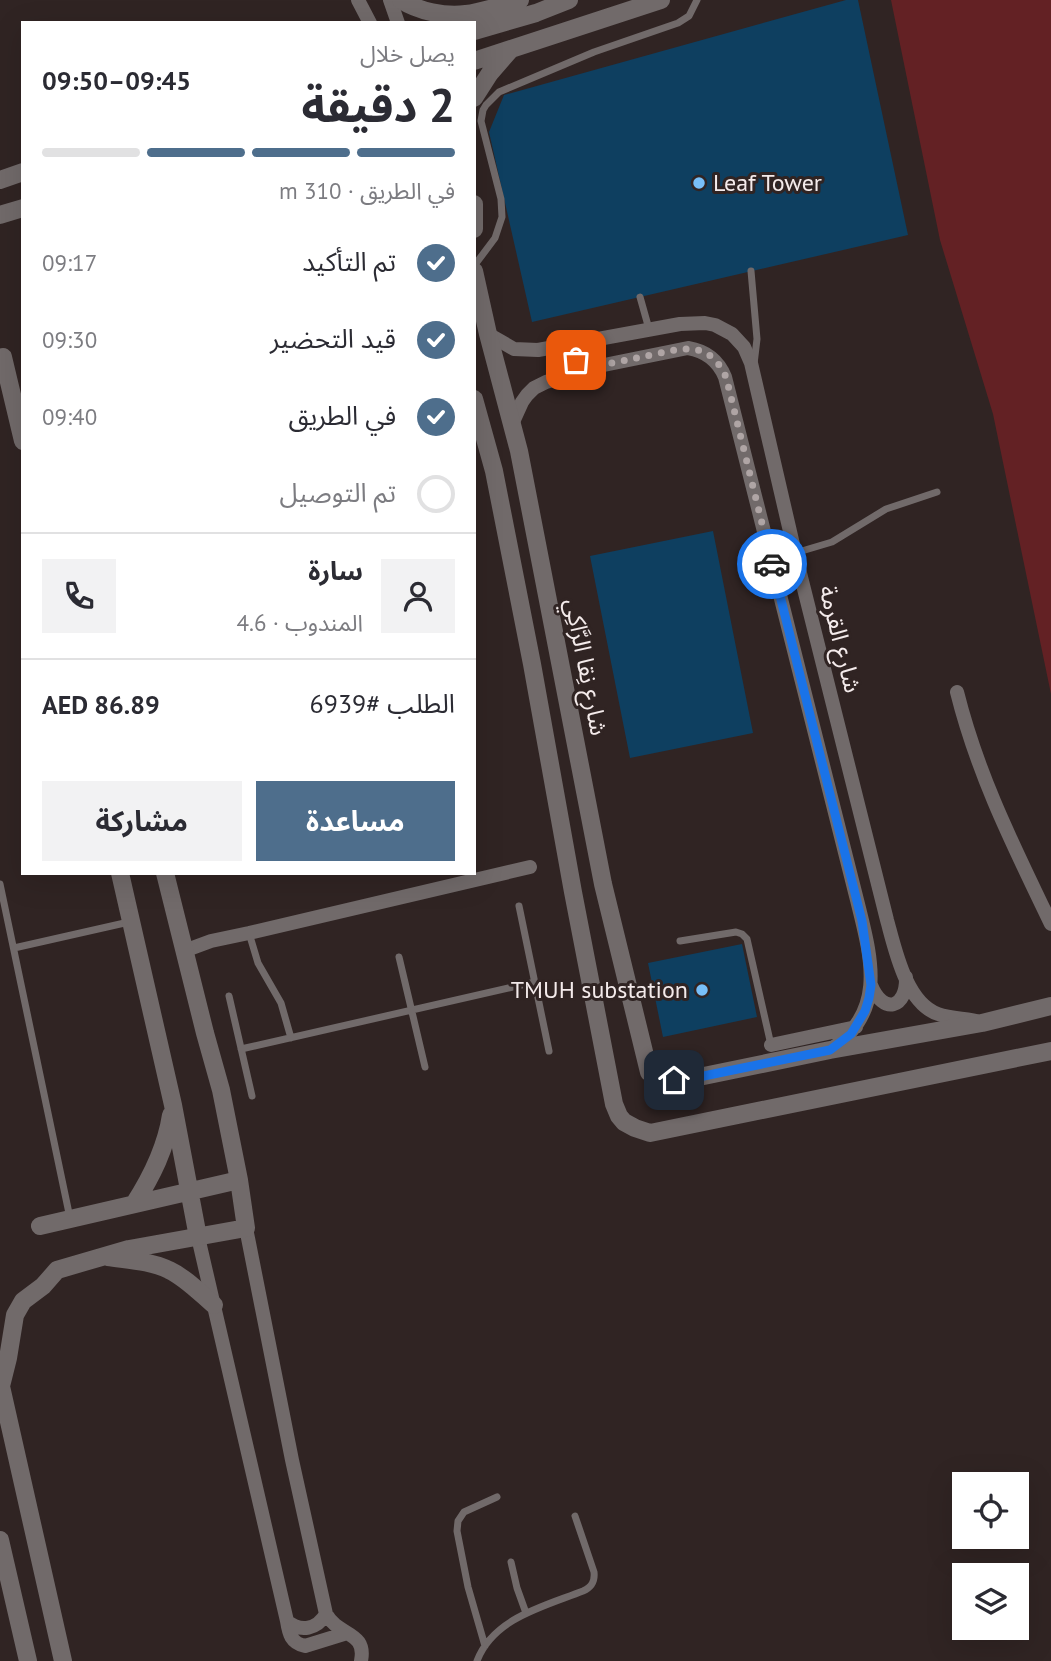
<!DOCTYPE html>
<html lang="ar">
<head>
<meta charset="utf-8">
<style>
  :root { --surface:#fff; --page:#f2f2f3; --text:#2b2b33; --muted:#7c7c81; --line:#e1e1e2; --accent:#4e6e8c }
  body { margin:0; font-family:"PT Sans","Noto Sans Arabic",sans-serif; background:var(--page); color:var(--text); direction:rtl; height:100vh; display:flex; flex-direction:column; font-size:26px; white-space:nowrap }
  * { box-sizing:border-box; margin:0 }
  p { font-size:23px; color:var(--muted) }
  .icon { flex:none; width:38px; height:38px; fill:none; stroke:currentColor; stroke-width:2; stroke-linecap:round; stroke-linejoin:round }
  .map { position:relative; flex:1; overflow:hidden; direction:ltr }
  .side { position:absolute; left:21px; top:21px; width:455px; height:854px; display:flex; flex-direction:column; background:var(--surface); border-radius:0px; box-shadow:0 7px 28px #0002; direction:rtl }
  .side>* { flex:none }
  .buttons { position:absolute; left:952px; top:1472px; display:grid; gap:14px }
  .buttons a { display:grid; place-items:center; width:77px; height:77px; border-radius:0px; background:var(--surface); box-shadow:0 7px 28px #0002; font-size:35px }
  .pin { position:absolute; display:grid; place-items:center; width:60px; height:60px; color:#fff; margin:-30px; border-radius:14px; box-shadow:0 4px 10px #0006 }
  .courier { position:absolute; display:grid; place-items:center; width:70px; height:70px; margin:-35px; border:5px solid #1a73e8; border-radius:50%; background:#fff; color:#222; box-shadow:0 2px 9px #0007 }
  .overview em { font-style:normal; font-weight:700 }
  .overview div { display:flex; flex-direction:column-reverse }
  .overview { display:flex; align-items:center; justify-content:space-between; height:119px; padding:0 21px }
  h1 { font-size:46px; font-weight:700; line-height:52px }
  .bar { display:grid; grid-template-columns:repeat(4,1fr); gap:10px 7px; align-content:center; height:84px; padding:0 21px }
  .bar i { height:9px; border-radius:5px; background:var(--line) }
  .bar .on { background:var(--accent) }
  .bar p { grid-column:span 4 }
  .line { display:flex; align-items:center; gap:18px; padding:0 21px; border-top:2px solid var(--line) }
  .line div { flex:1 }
  .round { display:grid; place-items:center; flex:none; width:74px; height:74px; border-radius:0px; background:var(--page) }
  ol { padding:0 21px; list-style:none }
  li { display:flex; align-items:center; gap:21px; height:77px }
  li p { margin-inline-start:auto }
  li .icon { padding:7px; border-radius:50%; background:var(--accent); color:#fff; stroke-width:4 }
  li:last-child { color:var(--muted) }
  li i { width:38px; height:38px; border:4px solid var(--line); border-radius:50% }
  .primary-button { display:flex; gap:14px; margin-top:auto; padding:14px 21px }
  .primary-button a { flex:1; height:80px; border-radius:0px; background:var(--accent); color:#fff; font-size:28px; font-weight:700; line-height:80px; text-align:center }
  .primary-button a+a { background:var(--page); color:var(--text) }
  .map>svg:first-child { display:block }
</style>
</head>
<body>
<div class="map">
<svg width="1051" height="1661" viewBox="0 0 1051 1661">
  <rect width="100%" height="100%" fill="#302423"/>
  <!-- water -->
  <path fill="#632124" d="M891,0H1051V694L993,414L940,240Z"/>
  <!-- building -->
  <path fill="#0e3f60" d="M846,0H858L908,235L532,322L489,132L504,95Z
    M713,531L753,733L630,758L590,556Z
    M742,944L757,1017L663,1037L648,963Z"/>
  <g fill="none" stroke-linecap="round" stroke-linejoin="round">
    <!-- service -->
    <path stroke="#716a6a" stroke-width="7" d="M474,266L495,238L502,217L501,199L481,121L483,110L486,105L499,92L594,52L678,23L689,16L697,0
      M751,271L757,339L754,364
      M640,297L649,329
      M795,553L832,542L886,509L937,492
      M0,884L70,1218
      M519,906L549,1051
      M249,933L258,963L281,1003L291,1038
      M680,941L736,932L742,934L747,939L771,1045
      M14,948L129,922
      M399,957L425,1067
      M229,996L252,1096
      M241,1049L535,982
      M511,1562L517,1588L526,1613
      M485,1646L468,1587L457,1531L458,1521L464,1512L497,1497
      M477,1661C493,1618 545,1606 583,1591C592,1587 595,1581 594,1572L575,1516"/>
    <!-- minor -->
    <path stroke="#716a6a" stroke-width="14" d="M358,0L370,23
      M390,0L398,23
      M488,334L514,349L538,350L680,324L705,323L715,325L732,334L744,347L751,363L795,553L887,920C895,949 906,1003 938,1014C952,1019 967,1018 981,1022
      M578,343L574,351C575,364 584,367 596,366
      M512,424L522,402L527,395L534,388L546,382L599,366L688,348C706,351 718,360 725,377L857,900C871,957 888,1011 830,1050
      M957,692C978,776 1014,847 1051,924
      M184,951L211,941L249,933L530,867
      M871,985C883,1015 907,1009 906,977
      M771,1045L856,1027
      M246,1228L292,1460L326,1614C339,1637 367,1631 361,1661
      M198,1237L287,1621C289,1634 291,1643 305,1646L347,1633
      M287,1621C301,1633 317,1629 326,1614"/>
    <!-- tertiary -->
    <path stroke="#716a6a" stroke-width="18" d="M401,0C418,11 445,17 466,14C484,12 502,5 520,0
      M474,31L536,13L569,0
      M474,61L661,0
      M474,98L490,73L510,50
      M0,180L23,172
      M474,204V229
      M0,215L23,208
      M474,271L488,334L519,451L603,884L649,1072L668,1079L694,1078L830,1050L982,1023L1051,1006
      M3,357L23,441
      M474,399L494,471L532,664L573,892L614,1104L619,1116L624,1122L635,1128L650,1133L1051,1051
      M120,873L173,1105L198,1237
      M134,1204C152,1176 166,1148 171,1115
      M40,1226L239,1180
      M108,1257C128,1260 151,1261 169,1270C186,1278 200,1293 214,1305
      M0,1382L63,1661
      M1,1386L8,1358L15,1315L23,1301L43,1286L57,1270L129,1249L246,1228L239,1180L221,1090L205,1033L165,873
      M0,1540L28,1661"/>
  </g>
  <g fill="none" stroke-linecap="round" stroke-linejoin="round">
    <!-- done -->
    <path stroke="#afa5a5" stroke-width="7" stroke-dasharray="0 12.6" d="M576,360C586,370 599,366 612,363C627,360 641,357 656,354C687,347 710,342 726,377L772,564"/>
    <!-- route -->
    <path stroke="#1a73e8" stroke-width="9" d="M674,1080L694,1078L830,1050L851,1034L865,1011L869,998L871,985L862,921L772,564"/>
  </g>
  <!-- markers -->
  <g fill="#78bff8" stroke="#302423" stroke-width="2.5">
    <circle cx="699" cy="183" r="7"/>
    <circle cx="702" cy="990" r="7"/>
  </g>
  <g text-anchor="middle" stroke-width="6" stroke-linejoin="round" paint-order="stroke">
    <!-- poi labels -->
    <g font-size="24" fill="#f4ebeb" stroke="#302423" text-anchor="start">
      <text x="713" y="191">Leaf Tower</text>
      <text x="688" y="998" text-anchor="end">TMUH substation</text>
    </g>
    <!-- street labels -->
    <g font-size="24" fill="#f4ebeb" stroke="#302423">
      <text transform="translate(840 639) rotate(76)" y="8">شارع القرمة</text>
      <text transform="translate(586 667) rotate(79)" y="8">شارع نِقا الرَّاكِي</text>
    </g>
  </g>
</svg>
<div class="buttons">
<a><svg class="icon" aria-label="locate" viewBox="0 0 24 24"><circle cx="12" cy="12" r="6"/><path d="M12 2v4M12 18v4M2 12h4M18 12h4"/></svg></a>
<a><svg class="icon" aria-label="layers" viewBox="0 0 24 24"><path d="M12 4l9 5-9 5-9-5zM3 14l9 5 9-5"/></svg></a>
</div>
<div class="pin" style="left:576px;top:360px;background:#ea580c"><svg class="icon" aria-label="bag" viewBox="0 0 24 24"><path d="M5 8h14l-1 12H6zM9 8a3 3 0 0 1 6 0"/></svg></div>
<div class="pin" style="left:674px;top:1080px;background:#1f2937"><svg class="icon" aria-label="home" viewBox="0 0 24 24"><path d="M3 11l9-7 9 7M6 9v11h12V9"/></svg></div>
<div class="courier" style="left:772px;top:564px"><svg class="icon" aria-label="car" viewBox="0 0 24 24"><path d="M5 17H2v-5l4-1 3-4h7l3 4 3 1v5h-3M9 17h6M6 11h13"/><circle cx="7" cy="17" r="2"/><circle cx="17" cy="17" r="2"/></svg></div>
<section class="side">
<div class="overview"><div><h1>2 دقيقة</h1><p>يصل خلال</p></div><em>09:45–09:50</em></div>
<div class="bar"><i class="on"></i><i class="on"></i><i class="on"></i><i></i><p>في الطريق · 310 m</p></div>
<ol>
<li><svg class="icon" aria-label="check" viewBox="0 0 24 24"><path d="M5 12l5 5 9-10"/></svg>تم التأكيد<p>09:17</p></li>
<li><svg class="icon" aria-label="check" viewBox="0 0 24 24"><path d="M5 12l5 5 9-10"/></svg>قيد التحضير<p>09:30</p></li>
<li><svg class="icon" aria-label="check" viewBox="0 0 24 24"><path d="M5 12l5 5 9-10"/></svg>في الطريق<p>09:40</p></li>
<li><i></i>تم التوصيل</li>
</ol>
<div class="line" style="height:126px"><a class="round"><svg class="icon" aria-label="person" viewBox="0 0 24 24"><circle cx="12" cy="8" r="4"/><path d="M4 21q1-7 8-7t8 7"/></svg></a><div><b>سارة</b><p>المندوب · 4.6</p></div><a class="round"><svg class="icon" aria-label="phone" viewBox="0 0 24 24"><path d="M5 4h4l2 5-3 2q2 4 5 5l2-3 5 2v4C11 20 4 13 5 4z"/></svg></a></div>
<div class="line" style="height:91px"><div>الطلب #6939</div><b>AED 86.89</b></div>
<div class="primary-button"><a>مساعدة</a><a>مشاركة</a></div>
</section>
</div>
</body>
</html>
